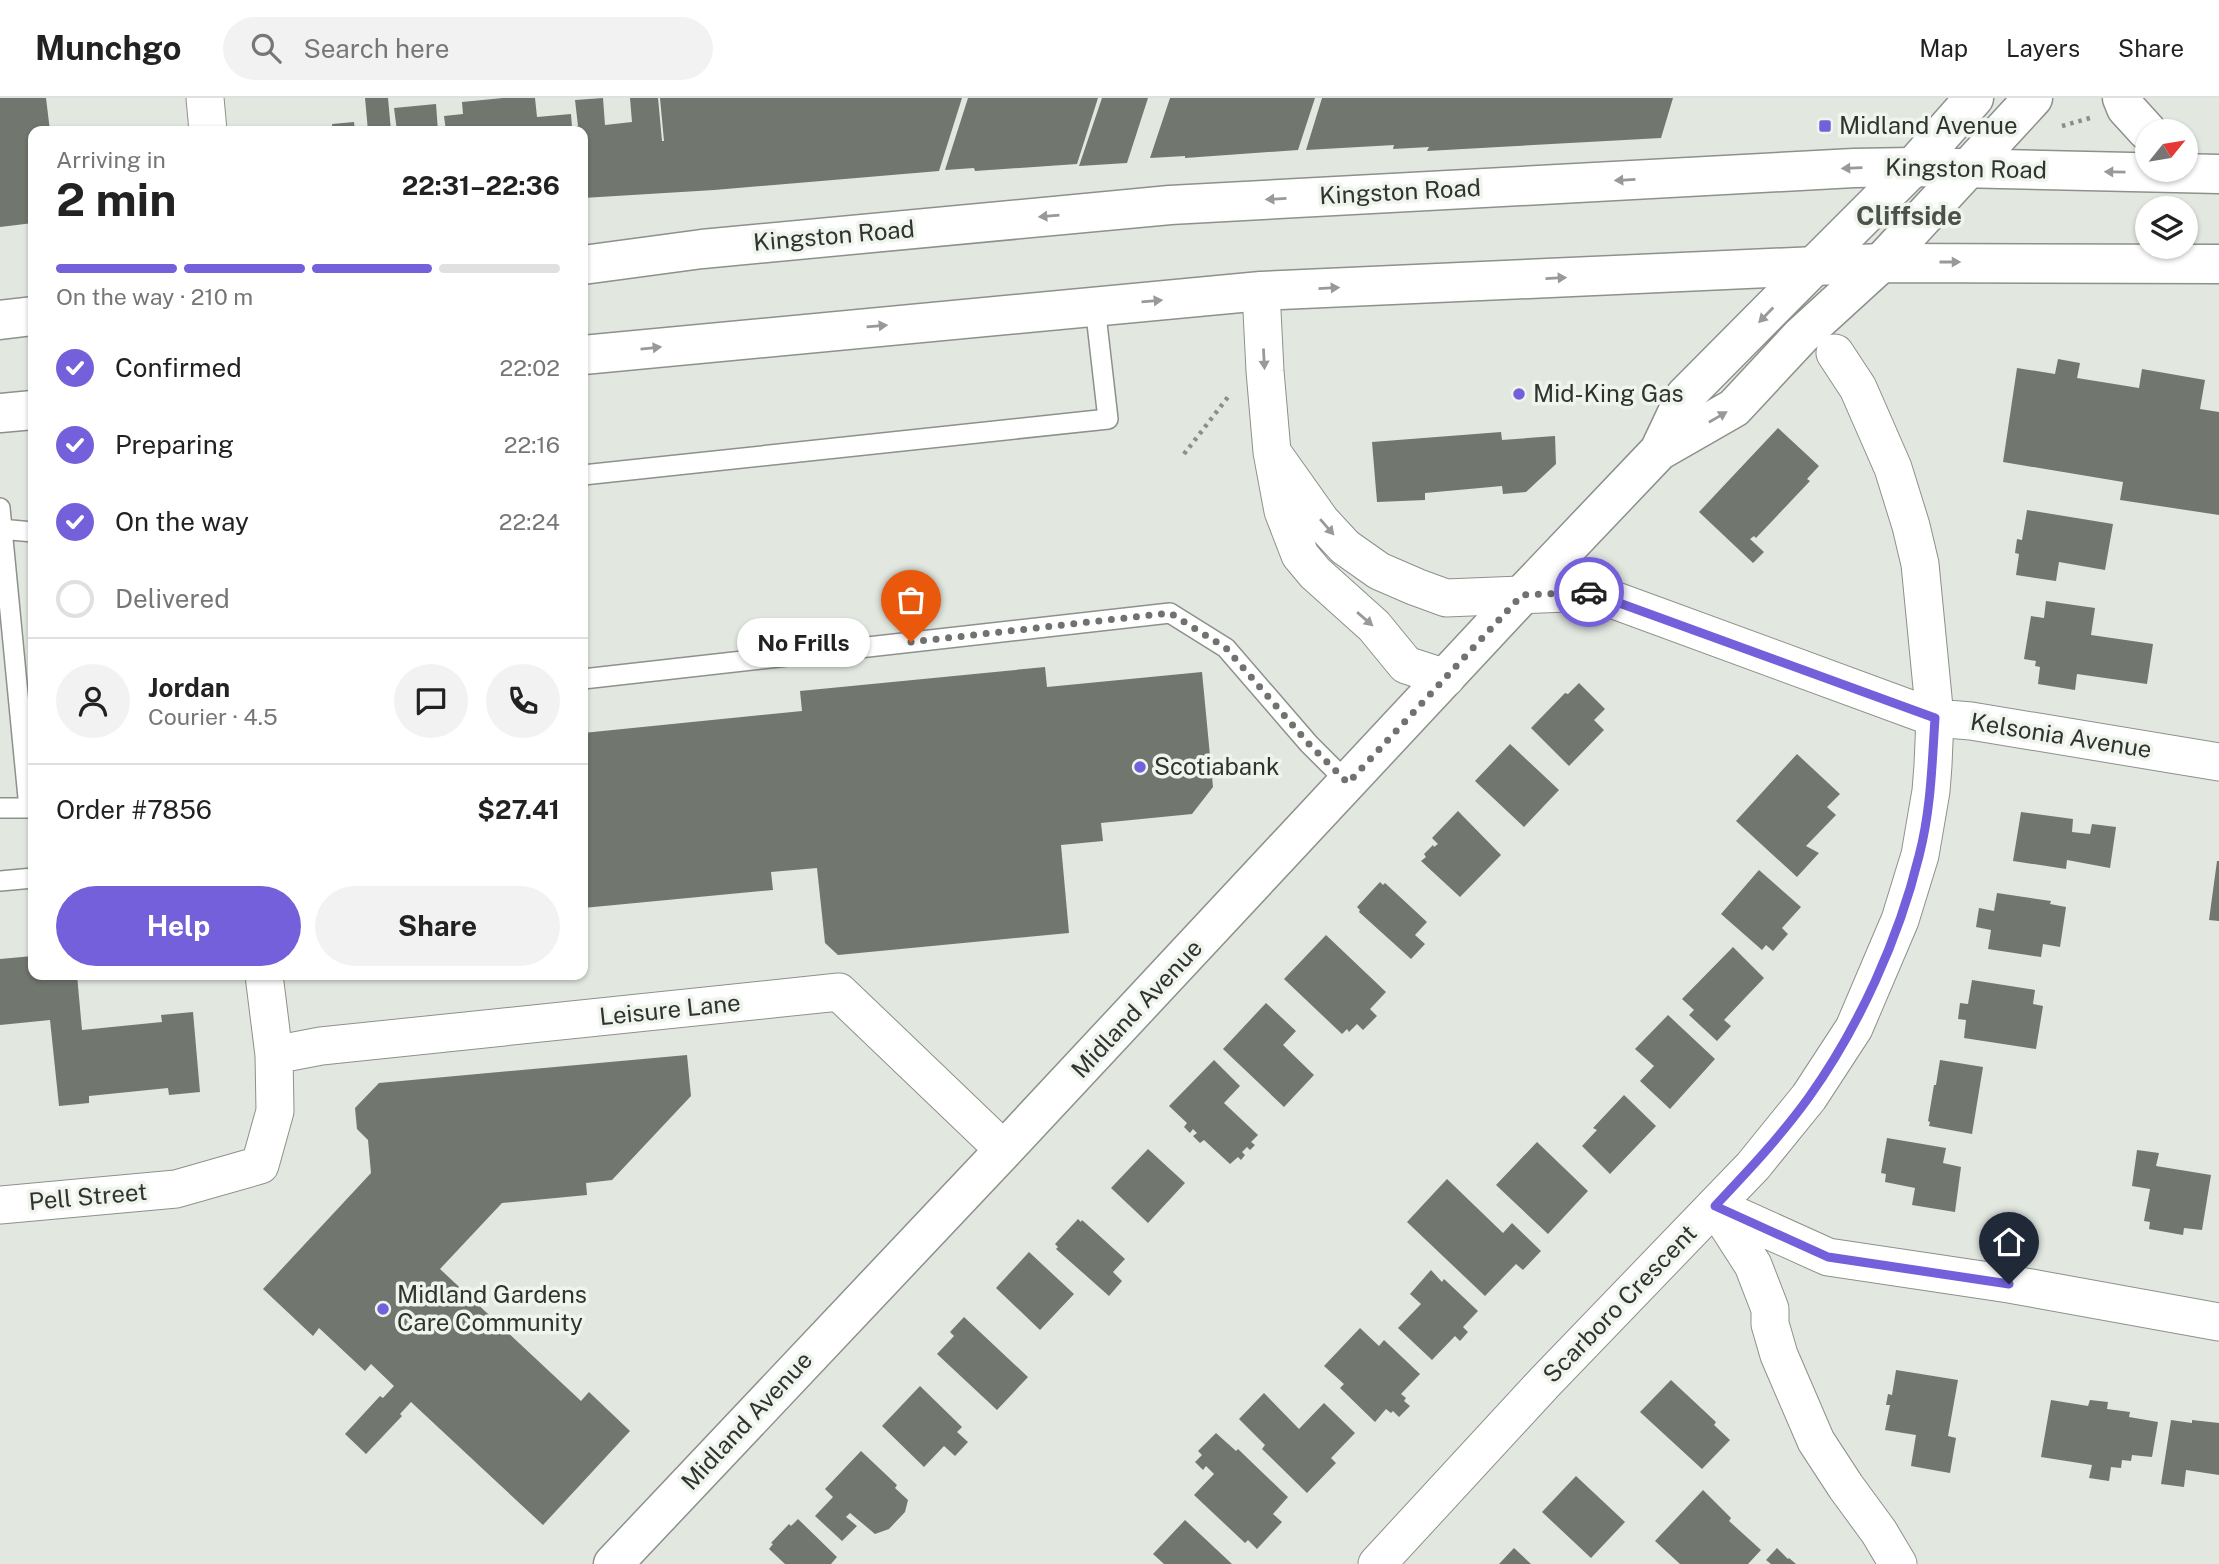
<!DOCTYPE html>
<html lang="en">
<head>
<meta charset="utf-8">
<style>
  :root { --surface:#fff; --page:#f2f2f2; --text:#222; --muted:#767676; --line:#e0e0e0; --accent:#7460db }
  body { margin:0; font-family:"Public Sans",sans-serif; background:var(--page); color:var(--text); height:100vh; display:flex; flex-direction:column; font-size:26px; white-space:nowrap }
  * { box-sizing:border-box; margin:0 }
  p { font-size:23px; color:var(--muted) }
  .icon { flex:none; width:38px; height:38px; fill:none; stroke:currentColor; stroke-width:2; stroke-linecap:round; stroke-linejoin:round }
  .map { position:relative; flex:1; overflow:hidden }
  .side { position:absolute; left:28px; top:28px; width:560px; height:854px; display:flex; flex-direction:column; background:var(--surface); border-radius:14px; box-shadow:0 2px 5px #0004 }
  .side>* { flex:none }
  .needle { width:46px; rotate:60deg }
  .buttons { position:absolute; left:2135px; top:21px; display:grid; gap:14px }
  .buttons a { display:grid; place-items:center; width:63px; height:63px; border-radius:50%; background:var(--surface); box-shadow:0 2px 5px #0004; font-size:35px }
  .pin { position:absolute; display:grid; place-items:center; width:60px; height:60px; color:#fff; margin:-72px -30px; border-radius:50% 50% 50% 0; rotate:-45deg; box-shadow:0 0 7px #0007 }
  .pin .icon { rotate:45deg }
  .courier { position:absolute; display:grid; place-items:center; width:70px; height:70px; margin:-35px; border:5px solid #7460db; border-radius:50%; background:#fff; color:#222; box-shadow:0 2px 9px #0007 }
  .bubble { position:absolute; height:49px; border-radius:24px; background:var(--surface); box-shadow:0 2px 5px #0004; font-size:23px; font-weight:700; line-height:49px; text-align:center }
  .head em { font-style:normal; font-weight:700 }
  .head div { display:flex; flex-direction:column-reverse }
  .head { display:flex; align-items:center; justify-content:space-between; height:119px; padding:0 28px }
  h1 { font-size:46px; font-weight:700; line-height:52px }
  .bar { display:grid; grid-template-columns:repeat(4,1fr); gap:10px 7px; align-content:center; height:84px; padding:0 28px }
  .bar i { height:9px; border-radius:5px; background:var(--line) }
  .bar .selected { background:var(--accent) }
  .bar p { grid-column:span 4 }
  .line { display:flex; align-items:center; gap:18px; padding:0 28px; border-top:2px solid var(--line) }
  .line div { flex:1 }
  .round { display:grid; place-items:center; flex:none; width:74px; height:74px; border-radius:37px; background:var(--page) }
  ol { padding:0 28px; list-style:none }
  li { display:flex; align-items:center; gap:21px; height:77px }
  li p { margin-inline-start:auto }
  li .icon { padding:7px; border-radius:50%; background:var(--accent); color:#fff; stroke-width:4 }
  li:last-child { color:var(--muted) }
  li i { width:38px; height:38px; border:4px solid var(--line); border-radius:50% }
  .action { display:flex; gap:14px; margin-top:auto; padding:14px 28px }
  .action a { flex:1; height:80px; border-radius:42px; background:var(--accent); color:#fff; font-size:28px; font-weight:700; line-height:80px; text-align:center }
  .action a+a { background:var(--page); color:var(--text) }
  header { display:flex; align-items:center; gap:42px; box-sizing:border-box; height:98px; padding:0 35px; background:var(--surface); border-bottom:2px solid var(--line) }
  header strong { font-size:33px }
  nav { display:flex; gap:38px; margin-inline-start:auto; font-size:24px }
  .search { width:490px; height:63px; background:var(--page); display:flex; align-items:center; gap:18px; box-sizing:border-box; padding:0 24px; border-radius:38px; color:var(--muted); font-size:26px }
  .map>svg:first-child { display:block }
</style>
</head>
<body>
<header>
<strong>Munchgo</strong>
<div class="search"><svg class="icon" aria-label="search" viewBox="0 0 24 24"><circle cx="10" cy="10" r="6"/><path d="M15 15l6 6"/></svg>Search here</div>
<nav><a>Map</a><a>Layers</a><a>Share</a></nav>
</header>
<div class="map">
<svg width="2219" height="1466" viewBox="0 0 2219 1466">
  <rect width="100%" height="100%" fill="#e2e7e0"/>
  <!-- building -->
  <path fill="#71766f" d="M0,0H46L50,33H33V125L0,129Z
    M365,0H388L391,33H368Z
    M503,0H535L537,19L571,16L572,29L578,28L575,2L603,0L605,27L632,24L630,0H658L662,43H664L660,0H962L939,73L714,92L583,100V33H446L444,18L463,16L462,4Z
    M968,0H1098L1077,66L975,73L974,70L945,72Z
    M1102,0H1148L1127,65L1079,68Z
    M1170,0H1315L1298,52L1185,60V58L1150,60Z
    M1322,0H1673L1661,40L1427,53L1429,49L1393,51L1394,47L1306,52Z
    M436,6L438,33H397L394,10Z
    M354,24L355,33H333L332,26Z
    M2058,261L2080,265L2077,280L2139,290L2142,271L2205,282L2200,311L2219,314V417L2120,402L2123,384L2003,364L2017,270L2055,276Z
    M1778,330L1819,368L1807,381L1810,383L1756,440L1754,438L1750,441L1764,454L1753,465L1699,414Z
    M1501,334L1502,342L1555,338L1556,366L1526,394L1503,396L1502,388L1425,395V402L1377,404L1372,344Z
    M2027,412L2113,426L2105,472L2059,464L2056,483L2016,477L2019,456L2015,455L2017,441L2022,442Z
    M2046,503L2095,510L2091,537L2153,546L2147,586L2077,576L2075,592L2038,586L2040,569L2035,568L2036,563L2024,561L2031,518L2044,520Z
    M1045,569L1047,589L1202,574L1213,689L1192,716L1101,725L1103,743L1061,747L1069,835L838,857L825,845L817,770L771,774L773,792L583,810V635L802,613L800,593Z
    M1579,585L1605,611L1594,622L1604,632L1569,668L1531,630L1565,595L1568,596Z
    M1510,646L1559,692L1524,729L1475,683Z
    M1797,656L1840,696L1827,709L1836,717L1806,748L1819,755L1797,779L1736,723Z
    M1458,713L1501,757L1460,799L1421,763L1426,759L1424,756L1433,747L1434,749L1438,746L1432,740Z
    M2021,714L2073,721L2072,734L2090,736L2092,726L2116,729L2110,770L2067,762L2066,771L2013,763Z
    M2217,763H2219V823L2209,822Z
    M1759,772L1801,809L1782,830L1788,836L1773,853L1766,847L1762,852L1721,816Z
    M1380,784L1383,787L1385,785L1427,824L1415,837L1425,846L1411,861L1359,814L1360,812L1357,809Z
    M1997,795L2051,803L2050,806L2066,809L2060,849L2043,846L2041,859L1988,851L1991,832L1976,829L1979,810L1994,813Z
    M1326,837L1386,894L1370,911L1377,918L1363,932L1357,926L1349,934L1347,931L1342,936L1284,881Z
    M1733,849L1764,880L1724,922L1731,928L1717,943L1689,917L1694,912L1682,901Z
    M33,858V877H77L82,932L162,924L161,917L193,914L200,994L169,997L168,990L89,998V1005L59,1008L50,922L0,927V861Z
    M1972,882L2035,892L2033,906L2043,908L2036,951L1964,940L1966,922L1958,921L1960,905L1968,906Z
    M1266,905L1296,933L1283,947L1314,977L1284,1009L1223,951Z
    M1668,917L1715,961L1670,1011L1640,983L1654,968L1635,951Z
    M687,957L691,998L612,1082L586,1085L587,1097L502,1105L440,1171L581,1303L589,1294L630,1333L543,1427L411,1304L400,1316L402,1318L366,1356L345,1336L380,1298L383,1300L394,1288L371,1266L365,1273L319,1230L313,1238L263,1191L371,1075L368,1042L357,1031L355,1010L379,985Z
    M1214,962L1240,988L1224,1005L1258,1037L1251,1044L1255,1047L1250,1052L1247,1049L1242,1054L1245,1057L1241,1062L1238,1059L1230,1066L1204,1042L1200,1045L1193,1038L1197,1035L1193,1031L1190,1035L1184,1029L1187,1025L1169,1008Z
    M1940,962L1983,969L1972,1036L1929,1028L1930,1024L1928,1023L1934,987H1936Z
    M1624,997L1656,1028L1610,1076L1582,1048L1597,1032L1593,1030Z
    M1887,1040L1946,1050L1943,1065L1961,1069L1955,1114L1912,1107L1915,1090L1885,1084L1886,1076L1881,1075Z
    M1537,1044L1588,1093L1548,1136L1496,1087Z
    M1148,1051L1185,1085L1148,1125L1111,1090Z
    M2137,1052L2159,1055L2156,1068L2211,1077L2202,1132L2184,1130L2183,1137L2149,1131L2150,1124L2144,1123L2150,1091L2132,1088Z
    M1447,1081L1503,1135L1512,1125L1541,1153L1523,1172L1516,1166L1485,1198L1407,1124Z
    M1078,1121L1081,1124L1082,1122L1125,1161L1113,1174L1122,1183L1109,1198L1056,1151L1058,1149L1055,1146Z
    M1029,1154L1074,1196L1040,1232L996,1190Z
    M1431,1172L1442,1184L1444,1181L1478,1213L1463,1229L1468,1234L1460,1243L1455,1238L1432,1262L1398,1230L1421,1206L1410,1196Z
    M964,1219L1028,1279L997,1312L937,1256L954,1238L950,1234Z
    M1360,1230L1379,1248L1384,1242L1420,1276L1401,1296L1406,1300L1404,1303L1410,1308L1399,1319L1393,1313L1391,1315L1386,1311L1375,1324L1340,1290L1344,1286L1324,1268Z
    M1896,1272L1958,1282L1948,1338L1956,1340L1950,1375L1911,1368L1916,1337L1885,1332L1890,1307H1886L1888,1296L1892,1297Z
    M1671,1282L1716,1324L1714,1327L1730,1342L1702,1371L1640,1314Z
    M920,1288L962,1329L957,1334L968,1344L955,1358L944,1348L924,1369L882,1328Z
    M1264,1295L1299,1331L1324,1305L1355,1335L1331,1360L1336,1365L1307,1395L1262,1351L1265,1347L1239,1321Z
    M2051,1302L2088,1308L2090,1302L2108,1304L2107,1311L2130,1314L2129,1319L2158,1324L2152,1359L2132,1357L2131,1363L2122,1362L2121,1370L2111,1369L2109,1383L2089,1380L2092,1367L2041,1359Z
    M2171,1322L2192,1325V1322L2219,1325V1377L2186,1372L2184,1389L2161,1386Z
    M1216,1335L1236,1353L1238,1351L1288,1399L1273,1416L1282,1424L1257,1451L1248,1442L1245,1445L1194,1397L1214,1376L1206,1368L1203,1372L1195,1364L1202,1357L1198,1353Z
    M861,1353L897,1387L895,1390L908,1402L905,1414L889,1431L875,1436L850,1415L846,1419L857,1428L842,1443L815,1418L833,1399L825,1391Z
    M1576,1378L1625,1424L1591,1460L1542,1414Z
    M1703,1392L1731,1420L1729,1423L1761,1452L1748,1466H1680L1655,1443Z
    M798,1421L837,1459L831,1466H785L769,1451L773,1446L771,1445L789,1426L791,1428Z
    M1185,1422L1232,1466H1164L1153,1456Z
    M1514,1450L1531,1466H1499Z
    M1777,1450L1788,1461L1789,1460L1796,1466H1771L1766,1462Z"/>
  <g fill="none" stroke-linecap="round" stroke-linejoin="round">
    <!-- service casing -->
    <g stroke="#8c918b" stroke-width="22">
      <path id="service" d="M583,377L1108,321L1095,208
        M0,410L29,710L33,709
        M0,431L33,434
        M583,581L1170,515L1226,550L1309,646L1348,685
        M0,710H29
        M0,783L33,780"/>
    </g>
    <!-- minor casing -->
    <g stroke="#8c918b" stroke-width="39">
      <path id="minor" d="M205,0L208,33
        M1261,193L1265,273L1272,354L1283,413L1300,457L1315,475L1374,528L1406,567L1446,580
        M1272,354L1321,423L1345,449L1379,473L1416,489L1446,500L1592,494L1935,620L1971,623L2219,664
        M274,957L321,948L839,894L1004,1052
        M0,1107L176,1091L260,1067L275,1013L274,957L264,877
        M1715,1108L1828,1159L2009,1186L2219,1224
        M1715,1108L1753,1167L1770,1211V1226L1779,1257L1816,1343L1846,1389L1879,1434L1898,1466
        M1377,1466L1545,1284L1753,1068L1809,999L1854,930L1900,822L1920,757L1931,693L1933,667L1935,620L1920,466L1911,428L1893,370L1858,290L1835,255"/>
    </g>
    <!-- tertiary casing -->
    <g stroke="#8c918b" stroke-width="41">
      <path id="tertiary" d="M1659,353L1685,298L1814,168
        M613,1466L1004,1052L1522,497L1659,353L1734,310L1801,238L1881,165"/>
    </g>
    <!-- secondary casing -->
    <g stroke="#8c918b" stroke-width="41">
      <path id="secondary" d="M1881,165L2033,0
        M1814,168L1913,69L1974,0"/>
    </g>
    <!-- primary casing -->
    <g stroke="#8c918b" stroke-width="41">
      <path id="primary" d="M2122,0L2126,10L2147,33
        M583,167L702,151L1170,107L1854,70L1913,69L2219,76
        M0,222L33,218
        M583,257L1261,193L1881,165L2219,166
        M0,315L33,312"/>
    </g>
    <!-- path -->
    <path stroke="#8b8f8a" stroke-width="4.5" stroke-dasharray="3.5 5" stroke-linecap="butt" d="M2062,28L2090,20
      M1184,356L1228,299"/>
    <!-- service -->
    <use href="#service" stroke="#fff" stroke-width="19"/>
    <!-- minor -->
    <use href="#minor" stroke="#fff" stroke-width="37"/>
    <!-- tertiary -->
    <use href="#tertiary" stroke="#fff" stroke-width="38"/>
    <!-- secondary -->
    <use href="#secondary" stroke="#fff" stroke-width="38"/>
    <!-- primary -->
    <use href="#primary" stroke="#fff" stroke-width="38"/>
  </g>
  <!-- one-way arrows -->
  <defs><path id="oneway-solid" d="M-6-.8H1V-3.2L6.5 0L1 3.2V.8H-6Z" transform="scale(1.75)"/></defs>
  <g fill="#989998">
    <use href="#oneway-solid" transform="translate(1852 70) rotate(178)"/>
    <use href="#oneway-solid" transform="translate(2115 74) rotate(-179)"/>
    <use href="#oneway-solid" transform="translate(1625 82) rotate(177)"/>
    <use href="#oneway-solid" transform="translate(1276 101) rotate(177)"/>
    <use href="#oneway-solid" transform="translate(1049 118) rotate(175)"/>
    <use href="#oneway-solid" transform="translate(1950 164)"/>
    <use href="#oneway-solid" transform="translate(1556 180) rotate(-3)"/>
    <use href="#oneway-solid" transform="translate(1329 190) rotate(-3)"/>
    <use href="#oneway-solid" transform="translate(1152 203) rotate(-5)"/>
    <use href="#oneway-solid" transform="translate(1766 217) rotate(134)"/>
    <use href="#oneway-solid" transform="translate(877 228) rotate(-5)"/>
    <use href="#oneway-solid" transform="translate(651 250) rotate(-6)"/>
    <use href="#oneway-solid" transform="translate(1264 261) rotate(87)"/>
    <use href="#oneway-solid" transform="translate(1718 319) rotate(-30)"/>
    <use href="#oneway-solid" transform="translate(1327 429) rotate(49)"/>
    <use href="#oneway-solid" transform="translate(1365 521) rotate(41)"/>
  </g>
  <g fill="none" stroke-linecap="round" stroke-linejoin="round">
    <!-- done -->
    <path stroke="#6f726e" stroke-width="7" stroke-dasharray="0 12.6" d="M911,544L1170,515L1226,550L1309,646L1348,685L1522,497L1589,494"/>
    <!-- route -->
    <path stroke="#7460db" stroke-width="9" d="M1589,494L1935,620C1932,666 1931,712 1919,758C1899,840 1859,929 1809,999C1781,1038 1748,1073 1715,1108L1828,1159L2009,1186"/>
  </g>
  <!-- markers -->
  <g fill="#7460db" stroke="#eff5ed" stroke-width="2.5">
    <rect x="1818" y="21" width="14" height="14" rx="3.5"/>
    <circle cx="1519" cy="296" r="7"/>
    <circle cx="1140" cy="669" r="7"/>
    <circle cx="383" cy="1211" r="7"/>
  </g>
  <g text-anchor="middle" stroke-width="7" stroke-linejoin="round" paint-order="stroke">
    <!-- poi labels -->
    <g font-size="24" fill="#313330" stroke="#eff5ed" text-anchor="start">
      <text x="1839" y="36">Midland Avenue</text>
      <text x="1533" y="304">Mid-King Gas</text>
      <text x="1154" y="677">Scotiabank</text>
      <text x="397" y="1205">Midland Gardens<tspan x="397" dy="28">Care Community</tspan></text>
    </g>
    <!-- street labels -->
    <g font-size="24" fill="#313330" stroke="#eff5ed">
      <text transform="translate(1966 71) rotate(1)" y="8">Kingston Road</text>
      <text transform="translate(1400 94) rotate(-3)" y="8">Kingston Road</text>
      <text transform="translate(834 138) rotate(-5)" y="8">Kingston Road</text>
      <text transform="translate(2061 638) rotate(9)" y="8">Kelsonia Avenue</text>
      <text transform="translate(1137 911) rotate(-47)" y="8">Midland Avenue</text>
      <text transform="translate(670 912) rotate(-6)" y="8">Leisure Lane</text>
      <text transform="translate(88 1099) rotate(-5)" y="8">Pell Street</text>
      <text transform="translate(1620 1206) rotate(-46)" y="8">Scarboro Crescent</text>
      <text transform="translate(747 1323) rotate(-47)" y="8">Midland Avenue</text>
    </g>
    <!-- neighbourhood labels -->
    <g font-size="26" font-weight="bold" fill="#4d514b" stroke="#eff5ed">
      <text x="1909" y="127">Cliffside</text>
    </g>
  </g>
</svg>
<div class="buttons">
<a><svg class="needle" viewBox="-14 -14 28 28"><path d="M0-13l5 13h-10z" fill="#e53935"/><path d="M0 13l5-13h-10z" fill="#767676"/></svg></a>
<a><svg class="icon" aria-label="layers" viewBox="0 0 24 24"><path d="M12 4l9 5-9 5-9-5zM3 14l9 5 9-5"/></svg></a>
</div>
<div class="pin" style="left:911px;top:544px;background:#ea580c"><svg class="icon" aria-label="bag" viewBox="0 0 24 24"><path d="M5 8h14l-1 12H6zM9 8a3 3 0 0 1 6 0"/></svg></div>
<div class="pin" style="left:2009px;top:1186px;background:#1f2937"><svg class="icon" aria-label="home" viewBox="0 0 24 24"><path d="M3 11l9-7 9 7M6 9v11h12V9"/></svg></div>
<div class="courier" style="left:1589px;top:494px"><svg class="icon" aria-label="car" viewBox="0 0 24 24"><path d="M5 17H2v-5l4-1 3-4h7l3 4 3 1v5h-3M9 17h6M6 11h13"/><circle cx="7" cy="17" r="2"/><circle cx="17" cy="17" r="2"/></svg></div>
<div class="bubble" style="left:737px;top:520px;width:133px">No Frills</div>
<section class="side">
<div class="head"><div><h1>2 min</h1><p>Arriving in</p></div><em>22:31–22:36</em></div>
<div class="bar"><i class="selected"></i><i class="selected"></i><i class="selected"></i><i></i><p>On the way · 210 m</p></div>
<ol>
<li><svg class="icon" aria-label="check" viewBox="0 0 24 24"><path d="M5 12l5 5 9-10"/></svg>Confirmed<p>22:02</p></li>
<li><svg class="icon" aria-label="check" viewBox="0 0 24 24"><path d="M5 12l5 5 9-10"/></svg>Preparing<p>22:16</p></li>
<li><svg class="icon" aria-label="check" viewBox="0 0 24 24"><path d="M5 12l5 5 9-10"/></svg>On the way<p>22:24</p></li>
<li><i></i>Delivered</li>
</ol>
<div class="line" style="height:126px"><a class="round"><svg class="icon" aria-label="person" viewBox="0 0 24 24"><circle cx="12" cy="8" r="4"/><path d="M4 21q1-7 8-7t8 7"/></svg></a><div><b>Jordan</b><p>Courier · 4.5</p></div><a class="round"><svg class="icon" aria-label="chat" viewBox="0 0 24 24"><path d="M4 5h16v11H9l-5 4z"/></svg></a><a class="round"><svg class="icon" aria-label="phone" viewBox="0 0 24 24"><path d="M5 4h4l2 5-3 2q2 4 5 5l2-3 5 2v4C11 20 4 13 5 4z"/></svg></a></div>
<div class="line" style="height:91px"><div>Order #7856</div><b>$27.41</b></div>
<div class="action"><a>Help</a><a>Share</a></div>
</section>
</div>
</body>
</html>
